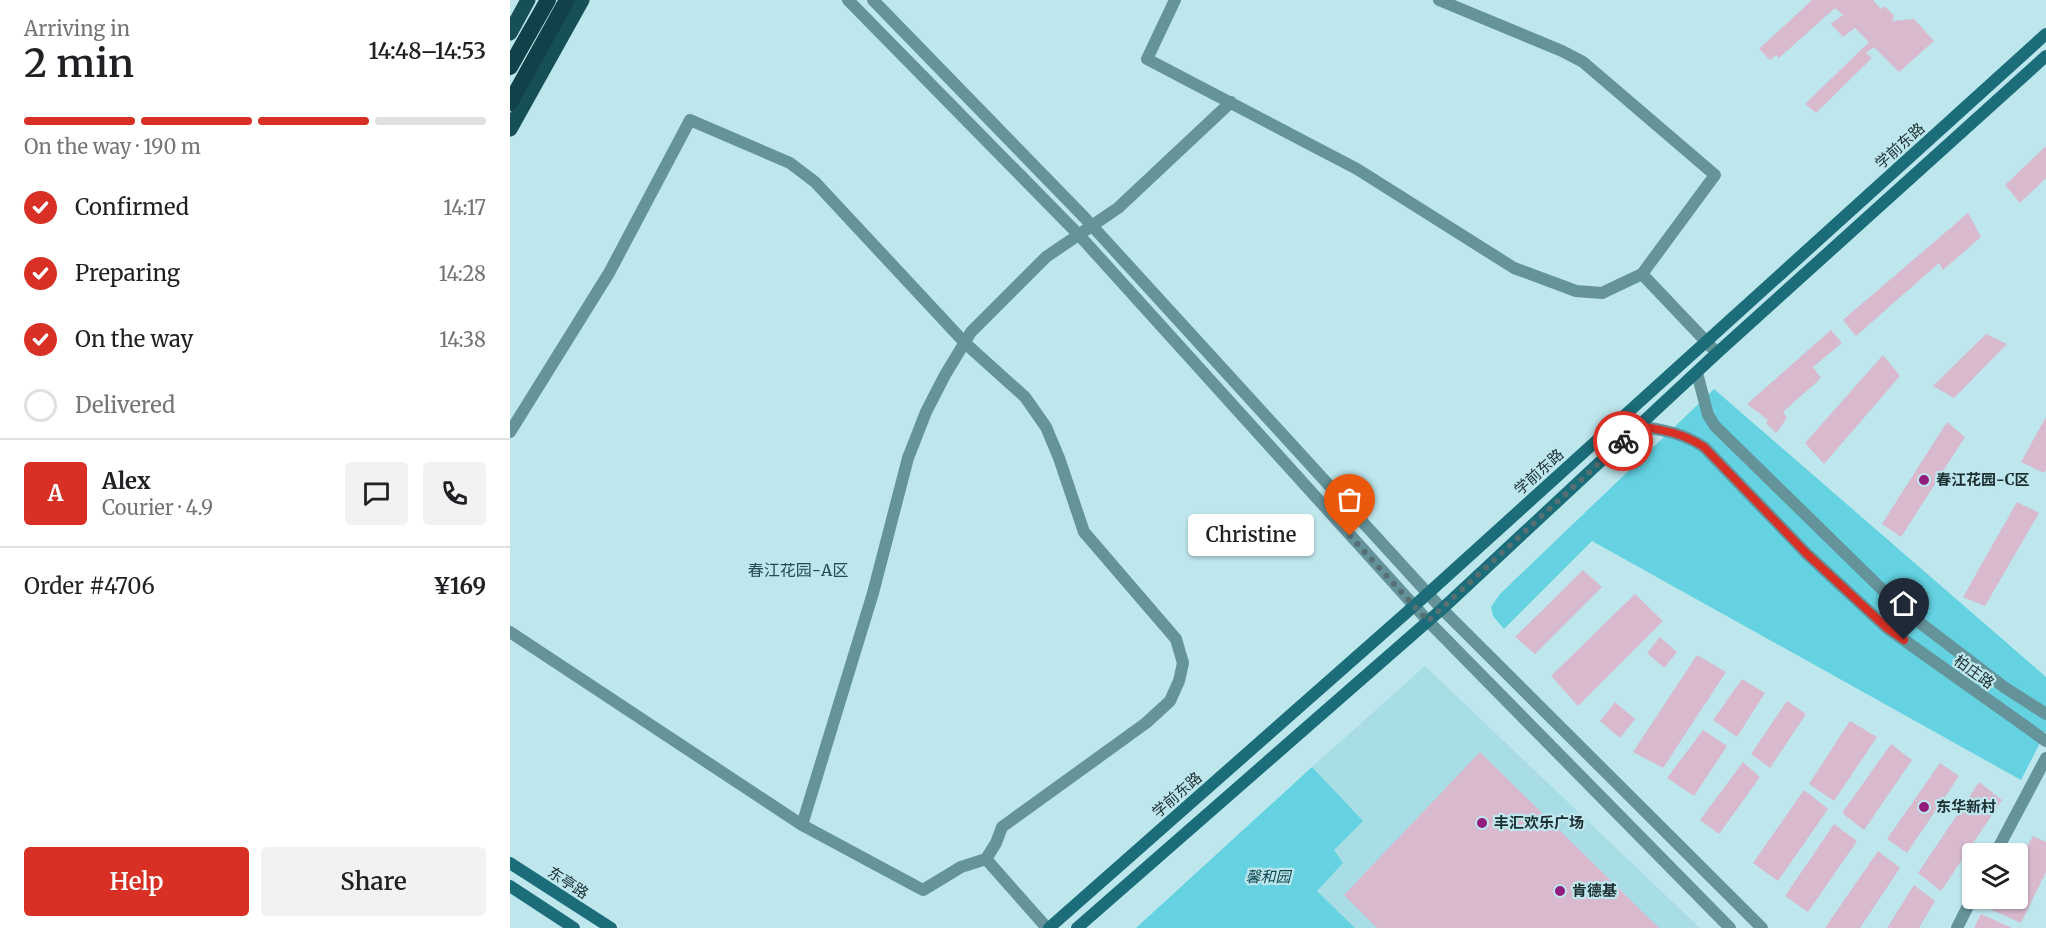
<!DOCTYPE html>
<html lang="en">
<head>
<meta charset="utf-8">
<style>
  :root { --surface:#fff; --page:#f2f2f2; --text:#202124; --muted:#757577; --line:#e0e0e0; --accent:#d93025 }
  body { margin:0; font-family:Merriweather,"Noto Sans SC",serif; background:var(--page); color:var(--text); height:100vh; display:flex; flex-direction:column; font-size:22px; white-space:nowrap }
  * { box-sizing:border-box; margin:0 }
  p { font-size:20px; color:var(--muted) }
  .icon { flex:none; width:33px; height:33px; fill:none; stroke:currentColor; stroke-width:2; stroke-linecap:round; stroke-linejoin:round }
  .map { position:relative; flex:1; overflow:hidden }
  .sheet { display:flex; flex-direction:column; background:var(--surface); width:510px }
  .sheet>* { flex:none }
  .fabs { position:absolute; left:1452px; top:843px; display:grid; gap:12px }
  .fabs a { display:grid; place-items:center; width:66px; height:66px; border-radius:6px; background:var(--surface); box-shadow:0 2px 4px #0004; font-size:30px }
  .pin { position:absolute; display:grid; place-items:center; width:51px; height:51px; color:#fff; margin:-62px -26px; border-radius:50% 50% 50% 0; rotate:-45deg; box-shadow:0 0 6px #0007 }
  .pin .icon { rotate:45deg }
  .courier { position:absolute; display:grid; place-items:center; width:60px; height:60px; margin:-30px; border:4px solid #d93025; border-radius:50%; background:#fff; color:#222; box-shadow:0 2px 8px #0007 }
  .bubble { position:absolute; height:42px; border-radius:6px; background:var(--surface); box-shadow:0 2px 4px #0004; font-size:20px; font-weight:600; line-height:42px; text-align:center }
  .summary em { font-style:normal; font-weight:600 }
  .summary div { display:flex; flex-direction:column-reverse }
  .summary { display:flex; align-items:center; justify-content:space-between; height:102px; padding:0 24px }
  h1 { font-size:39px; font-weight:600; line-height:45px }
  .bar { display:grid; grid-template-columns:repeat(4,1fr); gap:9px 6px; align-content:center; height:72px; padding:0 24px }
  .bar i { height:8px; border-radius:4px; background:var(--line) }
  .bar .active { background:var(--accent) }
  .bar p { grid-column:span 4 }
  .line { display:flex; align-items:center; gap:15px; padding:0 24px; border-top:2px solid var(--line) }
  .line div { flex:1 }
  .round { display:grid; place-items:center; flex:none; width:63px; height:63px; border-radius:6px; background:var(--page) }
  ol { padding:0 24px; list-style:none }
  li { display:flex; align-items:center; gap:18px; height:66px }
  li p { margin-inline-start:auto }
  li .icon { padding:6px; border-radius:50%; background:var(--accent); color:#fff; stroke-width:4 }
  li:last-child { color:var(--muted) }
  li i { width:33px; height:33px; border:3px solid var(--line); border-radius:50% }
  .cta { display:flex; gap:12px; margin-top:auto; padding:12px 24px }
  .cta a { flex:1; height:69px; border-radius:6px; background:var(--accent); color:#fff; font-size:24px; font-weight:600; line-height:69px; text-align:center }
  .cta a+a { background:var(--page); color:var(--text) }
  main { display:flex; flex:1; min-height:0 }
  .map>svg:first-child { display:block }
</style>
</head>
<body>
<main>
<section class="sheet">
<div class="summary"><div><h1>2 min</h1><p>Arriving in</p></div><em>14:48–14:53</em></div>
<div class="bar"><i class="active"></i><i class="active"></i><i class="active"></i><i></i><p>On the way · 190 m</p></div>
<ol>
<li><svg class="icon" aria-label="check" viewBox="0 0 24 24"><path d="M5 12l5 5 9-10"/></svg>Confirmed<p>14:17</p></li>
<li><svg class="icon" aria-label="check" viewBox="0 0 24 24"><path d="M5 12l5 5 9-10"/></svg>Preparing<p>14:28</p></li>
<li><svg class="icon" aria-label="check" viewBox="0 0 24 24"><path d="M5 12l5 5 9-10"/></svg>On the way<p>14:38</p></li>
<li><i></i>Delivered</li>
</ol>
<div class="line" style="height:108px"><b class="round" style="background:var(--accent);color:#fff">A</b><div><b>Alex</b><p>Courier · 4.9</p></div><a class="round"><svg class="icon" aria-label="chat" viewBox="0 0 24 24"><path d="M4 5h16v11H9l-5 4z"/></svg></a><a class="round"><svg class="icon" aria-label="phone" viewBox="0 0 24 24"><path d="M5 4h4l2 5-3 2q2 4 5 5l2-3 5 2v4C11 20 4 13 5 4z"/></svg></a></div>
<div class="line" style="height:78px"><div>Order #4706</div><b>¥169</b></div>
<div class="cta"><a>Help</a><a>Share</a></div>
</section>
<div class="map">
<svg width="1536" height="928" viewBox="0 0 1536 928">
  <rect width="100%" height="100%" fill="#bde7ed"/>
  <!-- built -->
  <path fill="#a9dde5" d="M915,666L1190,928H845L807,891L833,863L823,850L802,767Z"/>
  <!-- green -->
  <path fill="#64d2e1" d="M1204,389L1536,677V731L1511,780L1082,541L994,629L983,616L981,607L990,594Z
    M802,767L853,821L824,850L833,863L807,891L845,928H626Z"/>
  <!-- building -->
  <path fill="#d8b9ce" d="M1302,0H1363L1371,9L1375,6L1384,16L1382,21L1404,19L1424,41L1389,72L1364,47L1356,53L1362,58L1306,113L1295,104L1359,42L1345,28L1333,37L1321,24L1333,15L1325,8L1269,58L1266,55L1260,60L1249,49Z
    M1536,146V178L1510,203L1495,185Z
    M1458,213L1471,237L1433,270L1429,263L1346,336L1333,320Z
    M1321,330L1332,343L1303,367L1311,378L1273,412L1277,418L1266,433L1256,423L1258,420L1237,404Z
    M1476,334L1497,344L1444,398L1423,386Z
    M1373,355L1390,376L1314,464L1295,443Z
    M1536,417V469L1534,473L1511,462Z
    M1437,422L1455,437L1391,537L1372,524Z
    M1507,502L1529,513L1475,606L1453,597Z
    M1073,570L1092,587L1025,654L1005,637Z
    M1125,594L1153,621L1068,706L1041,676Z
    M1150,637L1167,652L1154,668L1137,653Z
    M1187,655L1216,672L1153,768L1123,752Z
    M1232,679L1255,693L1227,737L1203,720Z
    M1277,701L1296,714L1260,768L1241,754Z
    M1105,702L1125,719L1110,738L1090,721Z
    M1340,721L1367,737L1324,801L1299,784Z
    M1193,730L1217,746L1184,796L1157,778Z
    M1381,744L1402,760L1354,830L1332,813Z
    M970,752L1149,928H867L834,895Z
    M1233,762L1250,777L1209,834L1190,820Z
    M1430,763L1449,776L1397,853L1377,839Z
    M1469,782L1492,800L1431,891L1408,873Z
    M1294,790L1318,809L1268,881L1243,863Z
    M1324,824L1347,841L1298,912L1275,896Z
    M1523,836L1536,842V872L1511,923L1475,907L1479,898H1508V854H1501L1503,850L1512,855Z
    M1368,851L1390,868L1350,928H1315Z
    M1404,885L1425,901L1409,928H1377Z
    M1471,914L1502,928H1464Z"/>
  <g fill="none" stroke-linecap="round" stroke-linejoin="round">
    <!-- minor -->
    <path stroke="#65939a" stroke-width="12" d="M665,0L637,59L847,169L1004,268L1066,291L1092,293L1132,274L1205,175L1073,62L1052,51L929,0
      M1132,274L1207,353
      M0,432L99,273L180,120L280,163L305,182L455,343L515,397L536,427L549,458L574,532L666,639L673,663L669,681L660,701L636,723L492,827L486,843L476,859L451,867L413,890L292,825L0,632
      M292,825L363,593L398,458L416,412L435,375L461,332L536,257L608,208L721,102
      M1485,854L1536,758
      M476,859L537,928
      M1447,928L1462,898"/>
    <!-- tertiary -->
    <path stroke="#65939a" stroke-width="12" d="M338,0L569,235L918,621L1220,928
      M363,0L574,217L932,609L1252,928
      M1187,373L1198,415L1205,426L1392,609L1494,687L1536,714
      M1129,426C1153,430 1173,433 1194,447L1297,554L1377,628L1536,741"/>
    <!-- secondary -->
    <path stroke="#1b6e79" stroke-width="12" d="M0,863L101,928
      M0,886L64,928
      M539,928L904,606L1536,34
      M567,928L932,609L1207,353L1536,56"/>
    <!-- primary -->
    <path stroke="#174f57" stroke-width="15" d="M0,33L18,0
      M0,129L72,0"/>
    <!-- trunk -->
    <path stroke="#124249" stroke-width="16" d="M0,67L38,0
      M0,103L57,0"/>
  </g>
  <g fill="none" stroke-linecap="round" stroke-linejoin="round">
    <!-- done -->
    <path stroke="#556f72" stroke-width="6" stroke-dasharray="0 10.8" d="M840,536L918,621L1113,441"/>
    <!-- route -->
    <path stroke="#d93025" stroke-width="8" d="M1113,441L1129,426C1153,430 1173,433 1194,447L1297,554L1377,628L1394,640"/>
  </g>
  <!-- markers -->
  <g fill="#921c7b" stroke="#bde7ed" stroke-width="2">
    <circle cx="1414" cy="480" r="6"/>
    <circle cx="1414" cy="807" r="6"/>
    <circle cx="972" cy="823" r="6"/>
    <circle cx="1050" cy="891" r="6"/>
  </g>
  <g text-anchor="middle" stroke-width="4.5" stroke-linejoin="round" paint-order="stroke">
    <!-- street labels -->
    <g font-size="15" fill="#1d2e30" stroke="#bde7ed">
      <text transform="translate(1390 146) rotate(-42)" y="5">学前东路</text>
      <text transform="translate(1029 472) rotate(-42)" y="5">学前东路</text>
      <text transform="translate(1464 672) rotate(36)" y="5">柏庄路</text>
      <text transform="translate(667 795) rotate(-41)" y="5">学前东路</text>
      <text transform="translate(58 883) rotate(33)" y="5">东亭路</text>
    </g>
    <!-- poi labels -->
    <g font-size="15" font-weight="bold" fill="#1d2e30" stroke="#bde7ed" text-anchor="start">
      <text x="1426" y="485">春江花园-C区</text>
      <text x="1426" y="812">东华新村</text>
      <text x="984" y="828">丰汇欢乐广场</text>
      <text x="1062" y="896">肯德基</text>
    </g>
    <!-- park labels -->
    <g font-size="15" font-style="italic" fill="#0b454d" stroke="#bde7ed">
      <text x="758" y="882">馨和园</text>
    </g>
    <!-- neighbourhood labels -->
    <g font-size="16" fill="#254b51" stroke="#bde7ed">
      <text x="288" y="576">春江花园-A区</text>
    </g>
  </g>
</svg>
<div class="fabs">
<a><svg class="icon" aria-label="layers" viewBox="0 0 24 24"><path d="M12 4l9 5-9 5-9-5zM3 14l9 5 9-5"/></svg></a>
</div>
<div class="pin" style="left:840px;top:536px;background:#ea580c"><svg class="icon" aria-label="bag" viewBox="0 0 24 24"><path d="M5 8h14l-1 12H6zM9 8a3 3 0 0 1 6 0"/></svg></div>
<div class="pin" style="left:1394px;top:640px;background:#1f2937"><svg class="icon" aria-label="home" viewBox="0 0 24 24"><path d="M3 11l9-7 9 7M6 9v11h12V9"/></svg></div>
<div class="courier" style="left:1113px;top:441px"><svg class="icon" aria-label="bike" viewBox="0 0 24 24"><circle cx="6" cy="16" r="4"/><circle cx="18" cy="16" r="4"/><path d="M6 16l4-8h5l3 8M10 8l3 8H6M13 5h3"/></svg></div>
<div class="bubble" style="left:678px;top:514px;width:126px">Christine</div>
</div>
</main>
</body>
</html>
